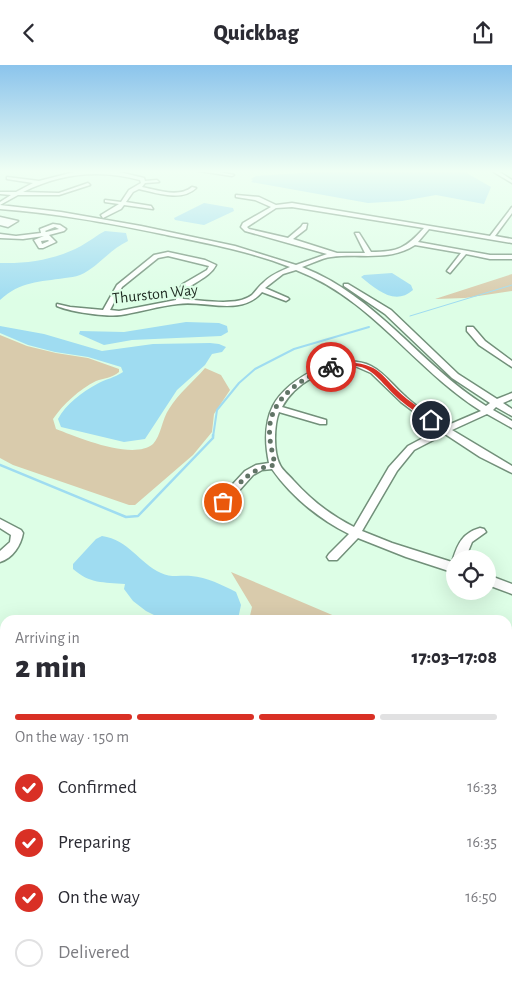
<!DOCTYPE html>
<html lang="en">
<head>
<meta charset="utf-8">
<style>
  :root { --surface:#fff; --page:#f7f7f7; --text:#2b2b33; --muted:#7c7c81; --line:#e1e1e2; --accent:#d93025 }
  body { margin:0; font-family:"Alegreya Sans",sans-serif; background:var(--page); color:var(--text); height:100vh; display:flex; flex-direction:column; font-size:19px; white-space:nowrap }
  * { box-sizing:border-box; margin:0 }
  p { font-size:16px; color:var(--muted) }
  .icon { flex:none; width:28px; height:28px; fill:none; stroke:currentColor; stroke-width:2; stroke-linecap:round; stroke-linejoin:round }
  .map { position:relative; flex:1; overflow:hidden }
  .panel { position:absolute; left:0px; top:550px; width:512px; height:376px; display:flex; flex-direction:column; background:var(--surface); border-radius:15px 15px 0 0; box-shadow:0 5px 20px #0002 }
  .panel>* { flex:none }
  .buttons { position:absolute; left:446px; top:485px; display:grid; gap:10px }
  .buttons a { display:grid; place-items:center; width:50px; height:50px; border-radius:50%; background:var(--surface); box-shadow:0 5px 20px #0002; font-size:25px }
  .pin { position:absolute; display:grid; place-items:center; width:42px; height:42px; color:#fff; margin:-21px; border:2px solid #fff; border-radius:50%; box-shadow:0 1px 5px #0007 }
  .courier { position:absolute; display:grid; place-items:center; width:50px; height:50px; margin:-25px; border:4px solid #d93025; border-radius:50%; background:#fff; color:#222; box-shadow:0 1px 6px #0007 }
  .overview em { font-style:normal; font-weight:800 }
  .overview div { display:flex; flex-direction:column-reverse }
  .overview { display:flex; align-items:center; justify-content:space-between; height:85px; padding:0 15px }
  h1 { font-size:32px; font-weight:800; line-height:38px }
  .bar { display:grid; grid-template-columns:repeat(4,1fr); gap:8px 5px; align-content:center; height:60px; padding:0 15px }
  .bar i { height:6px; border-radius:4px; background:var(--line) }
  .bar .selected { background:var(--accent) }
  .bar p { grid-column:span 4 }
  ol { padding:0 15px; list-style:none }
  li { display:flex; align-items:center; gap:15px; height:55px }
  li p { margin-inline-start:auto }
  li .icon { padding:5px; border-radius:50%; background:var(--accent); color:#fff; stroke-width:4 }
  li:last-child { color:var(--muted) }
  li i { width:28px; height:28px; border:2px solid var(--line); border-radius:50% }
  header { display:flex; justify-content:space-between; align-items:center; height:65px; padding:0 15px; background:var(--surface); font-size:22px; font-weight:800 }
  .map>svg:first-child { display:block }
</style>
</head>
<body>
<header><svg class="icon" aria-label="back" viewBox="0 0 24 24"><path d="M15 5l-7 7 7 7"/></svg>Quickbag<svg class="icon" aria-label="share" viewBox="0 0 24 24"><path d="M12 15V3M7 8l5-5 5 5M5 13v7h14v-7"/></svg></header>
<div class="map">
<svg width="512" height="926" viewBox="0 0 512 926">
  <rect width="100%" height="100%" fill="#ddfee6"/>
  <!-- green -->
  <path fill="#d9cbac" d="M512,209V226L465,233L435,234Z
    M0,270L27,281L56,288L88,293L119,304V307C112,313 104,313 96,316C80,324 63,339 53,354L56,364C77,372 133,396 153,379C161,371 162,354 169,344C178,329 194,316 205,303L221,310L230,325L214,349L212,367L193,390L135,440H129L13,400L0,393Z
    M231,507L344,555H249L252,542Z
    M508,625L512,626V911L508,914Z
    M36,921H463L435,926H33Z"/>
  <!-- water -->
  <path fill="#9fdcf1" d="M331,106H463L491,122L484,139L436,130L402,136L368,138L251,117L253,115L251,114L256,111Z
    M204,138L233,143L234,146L204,160L175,155L174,153Z
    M105,166L126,168L128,176C109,185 97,203 80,210C75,212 70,212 65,213C39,217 21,216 0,235V198C28,199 57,194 81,181C90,176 97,170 105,166Z
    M392,208L411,220L413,225C395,241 377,225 361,212L364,210Z
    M186,257L219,258L227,261L228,267L221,271L132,275L104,280L79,269L80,266L124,267Z
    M0,261L44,269L102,286L153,279L210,278L219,279L226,282L222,287L212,289L205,300L177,325L145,374L124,377L61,362L58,354C66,339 82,327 97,319C106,314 114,313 123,307L121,302L88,292L55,287L28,280L0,268Z
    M102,471C129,475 139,498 161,508C171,513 181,510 191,511C207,512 222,520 236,527L241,540L238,554L164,555L146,546L133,536L124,524L125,519C103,517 90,519 73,504V499L96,474Z"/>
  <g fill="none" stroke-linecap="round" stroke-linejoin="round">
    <!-- stream-far2 -->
    <path stroke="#9fdcf1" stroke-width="1" d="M410,251L512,220"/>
    <!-- stream-far1 -->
    <path stroke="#9fdcf1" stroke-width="2" d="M213,372L217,345L239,318L255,304L294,284L369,262"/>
    <!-- stream -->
    <path stroke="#9fdcf1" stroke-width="2.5" d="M0,400L126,452L138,451L213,373V370"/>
    <!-- minor casing -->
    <g stroke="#72907a" stroke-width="3">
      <path id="minor" d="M78,106H115L144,113L145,116L157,115L159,117L145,118L142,122C157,125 179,133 192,122L196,123C182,137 156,128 139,124L133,127L126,137L151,141L153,144L124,140L121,144L103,153L101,150L119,139L105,137V135L121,137L129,125L141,118L140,115C99,104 61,108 23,127L59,128L88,118L90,120L59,130H18L0,140L61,147L141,161L235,181L296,200L327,189L245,166L241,162L243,158L271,142L255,135L236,132V130L259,132L276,140L292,138L490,171L512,142V148L495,171L512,174V178L429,164L418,177L490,190H512V194H490L466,189L450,208L447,206L461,188L415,180C389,197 360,188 331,192C322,193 311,199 302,202C377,231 420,300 486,341L490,338L452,313L385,249L344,221V219H348L391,245L458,309L497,334L512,328V334L503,338L512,344V351L496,342L493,345L512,356V363L487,349L452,365L512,401V408L480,392L445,369L414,385L397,406L362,466L392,478L455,498V508L406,492L358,473L337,495H329L327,492L329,489L349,469C319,454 291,431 272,404L262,405L253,410L228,438L227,453H219L217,450L219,434L245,406L256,400L269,398C265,379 264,359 273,341C288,312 340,286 371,301C385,308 394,322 406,332C418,343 432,352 446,361L481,346C413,303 372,234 296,205L283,209L265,223L288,233L289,234L286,236L262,227C241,252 206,235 178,239C159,241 140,247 121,250C106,252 71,247 57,241V239L70,242L103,245L117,220L154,190L168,187L205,195L216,200C209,214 191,217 181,230L183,234C202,235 237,242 252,230C256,226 259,221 263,218C270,210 281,206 290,202C249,186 205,178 162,169C108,158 55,148 0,144V137L11,130L0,129V127H16L33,118L7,114V112L39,116ZM292,142L424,163C406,183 398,187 371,187L359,168H355L365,188H337L293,174L306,164L307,159H303L301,162L288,173L249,164L247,162L276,143ZM168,191L209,201L207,205L183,219L175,230L176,235L119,246L110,245L122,222L158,193ZM355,301L371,308L401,337L438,365L408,381L389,402L354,462C330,450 310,434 293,415C289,410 283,406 280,400C273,387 274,360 279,347L320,359H326V355L282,342C295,318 327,300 355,301Z
        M199,106H215L234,110L232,111Z
        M492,106H498L512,115V118Z
        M0,152L18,156L8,162L0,160V156L9,157L0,156Z
        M53,159L60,160L66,164L64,166L49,170L56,177L43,183H39L34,175L44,171L23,174L0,173V169L16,171L41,168L40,164ZM55,162L59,164L46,167L45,166ZM48,175L49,176L42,179L41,176Z
        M467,262H473L485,276L512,296V302L479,280L467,266Z
        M0,454L21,465L23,468C21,480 13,493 0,497V486L10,477L11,470L0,463Z
        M480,463L484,464L486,467L472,477L465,494H455V497L453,494C458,478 463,468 480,463Z
        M488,510L512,519V529L488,520Z
        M5,606V621L0,623V608Z
        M5,783V806L0,808V785Z"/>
    </g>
    <!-- minor -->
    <use href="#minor" fill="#fff" fill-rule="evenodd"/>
  </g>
  <!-- sky -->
  <linearGradient id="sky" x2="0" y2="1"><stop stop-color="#8bc4ec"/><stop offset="0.45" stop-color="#f0fff4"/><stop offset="1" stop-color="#f0fff4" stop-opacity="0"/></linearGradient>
  <rect width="512" height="236" fill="url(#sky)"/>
  <!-- route -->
  <path fill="#d93025" d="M342,297C383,298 379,311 407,334C416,341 426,347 435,355L429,357C420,349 409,343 400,335C374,312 371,293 331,304L328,302Z"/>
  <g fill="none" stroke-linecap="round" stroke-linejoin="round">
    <!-- done -->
    <path stroke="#617466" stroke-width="5" stroke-dasharray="0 9" d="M223,437C240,418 248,404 275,400C272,385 267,369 271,354C278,328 307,310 331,302"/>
  </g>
  <g text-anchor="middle" stroke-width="4.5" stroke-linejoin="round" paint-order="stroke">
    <!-- far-street labels -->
    <g font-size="16" fill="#1e2a21" stroke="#ddfee6">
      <text transform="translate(155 228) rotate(-6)" y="6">Thurston Way</text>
    </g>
  </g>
</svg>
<div class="buttons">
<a><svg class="icon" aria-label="locate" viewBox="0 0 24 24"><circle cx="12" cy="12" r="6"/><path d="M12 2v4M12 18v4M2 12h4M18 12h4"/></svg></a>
</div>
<div class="pin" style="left:223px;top:437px;background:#ea580c"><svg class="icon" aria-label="bag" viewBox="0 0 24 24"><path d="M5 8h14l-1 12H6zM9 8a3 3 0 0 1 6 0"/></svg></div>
<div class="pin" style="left:431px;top:355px;background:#1f2937"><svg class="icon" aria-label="home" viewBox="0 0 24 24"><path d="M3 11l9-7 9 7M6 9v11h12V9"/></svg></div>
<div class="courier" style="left:331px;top:302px"><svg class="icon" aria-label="bike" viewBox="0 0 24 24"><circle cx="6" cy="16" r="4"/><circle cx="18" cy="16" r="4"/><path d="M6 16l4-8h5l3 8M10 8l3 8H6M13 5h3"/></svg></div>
<section class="panel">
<div class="overview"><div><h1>2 min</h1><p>Arriving in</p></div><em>17:03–17:08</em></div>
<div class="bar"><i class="selected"></i><i class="selected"></i><i class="selected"></i><i></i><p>On the way · 150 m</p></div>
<ol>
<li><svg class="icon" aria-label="check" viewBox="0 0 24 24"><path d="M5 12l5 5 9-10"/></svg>Confirmed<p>16:33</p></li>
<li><svg class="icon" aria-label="check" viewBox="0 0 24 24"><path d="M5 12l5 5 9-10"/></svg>Preparing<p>16:35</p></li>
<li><svg class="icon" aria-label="check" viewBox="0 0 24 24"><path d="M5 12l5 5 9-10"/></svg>On the way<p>16:50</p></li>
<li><i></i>Delivered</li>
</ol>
</section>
</div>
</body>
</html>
